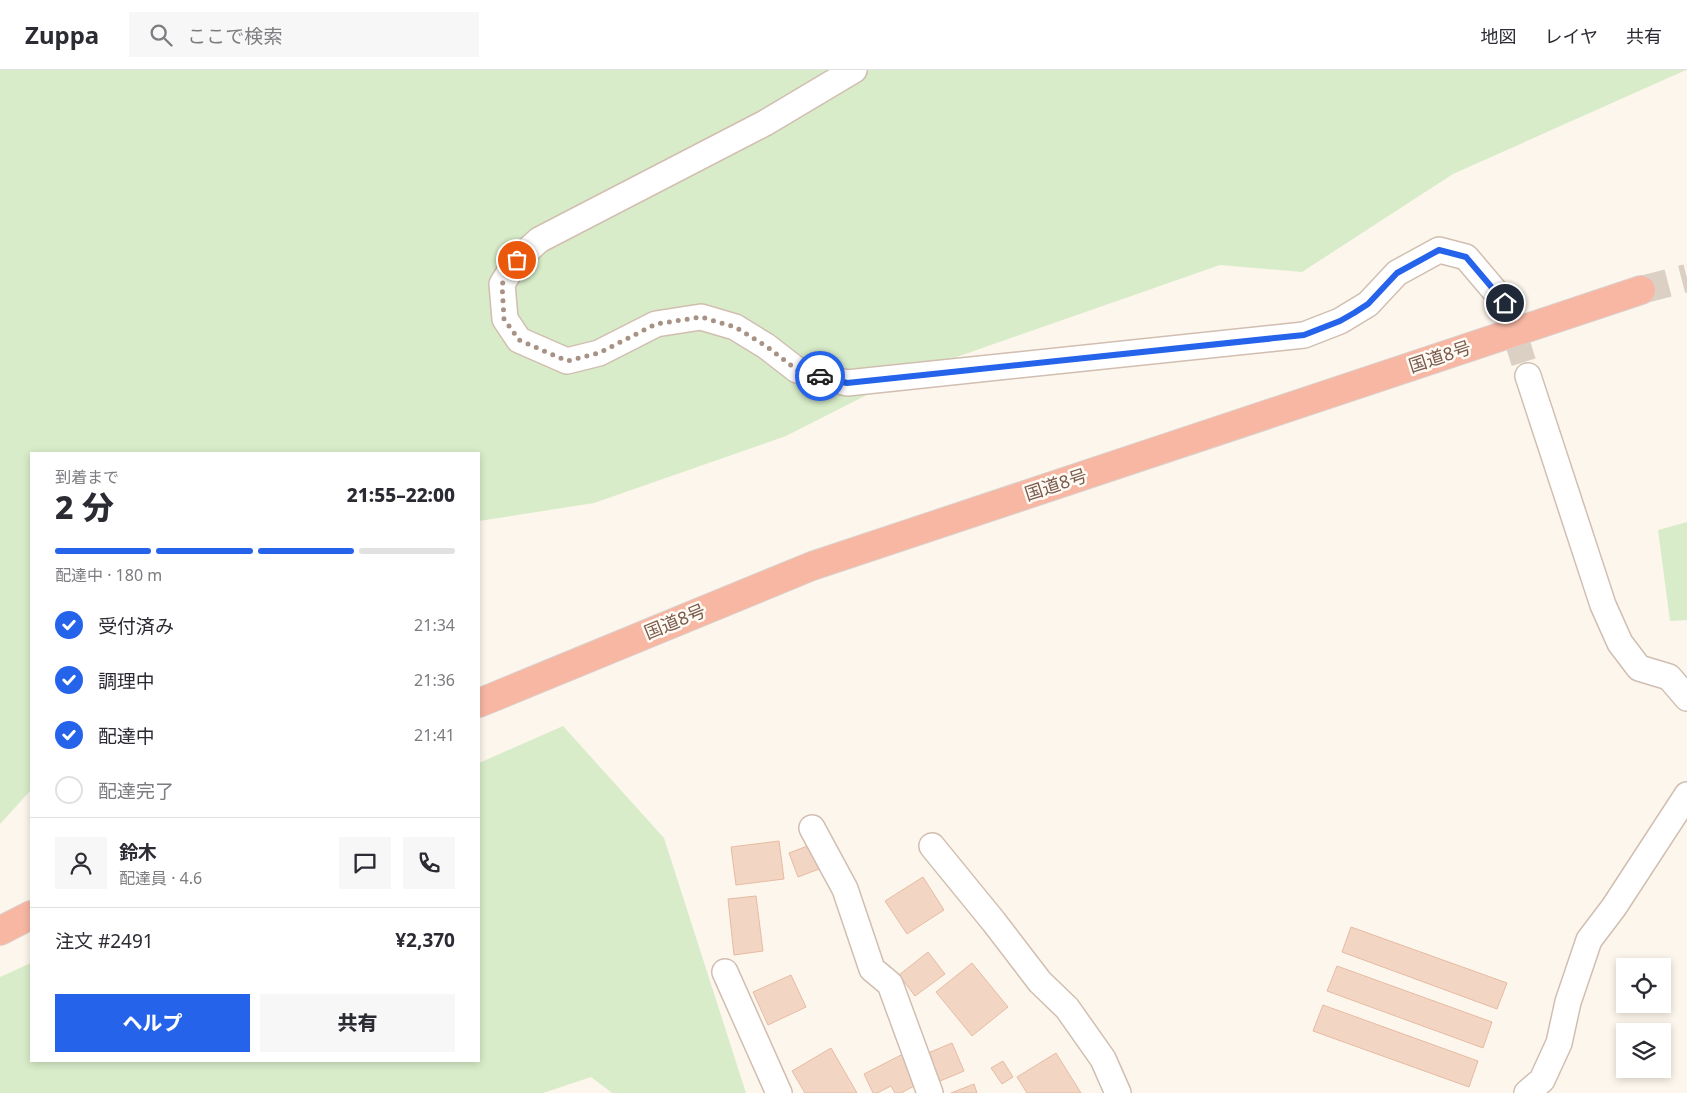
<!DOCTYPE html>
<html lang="ja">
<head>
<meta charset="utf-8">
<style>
  :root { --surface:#fff; --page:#f7f7f7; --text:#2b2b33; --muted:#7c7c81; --line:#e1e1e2; --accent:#2563eb }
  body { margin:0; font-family:"Noto Sans","Noto Sans JP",sans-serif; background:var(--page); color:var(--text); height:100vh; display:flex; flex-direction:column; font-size:19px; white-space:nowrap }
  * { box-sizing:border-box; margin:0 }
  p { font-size:16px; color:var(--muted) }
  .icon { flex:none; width:28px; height:28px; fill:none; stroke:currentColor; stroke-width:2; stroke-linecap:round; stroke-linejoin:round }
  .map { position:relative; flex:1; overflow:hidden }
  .panel { position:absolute; left:30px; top:382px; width:450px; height:610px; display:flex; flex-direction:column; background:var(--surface); border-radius:0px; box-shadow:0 2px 8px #0003 }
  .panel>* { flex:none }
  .buttons { position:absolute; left:1616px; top:888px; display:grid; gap:10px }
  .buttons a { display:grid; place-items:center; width:55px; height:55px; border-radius:0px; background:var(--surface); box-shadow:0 2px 8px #0003; font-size:25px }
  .pin { position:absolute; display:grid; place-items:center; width:42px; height:42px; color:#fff; margin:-21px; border:2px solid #fff; border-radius:50%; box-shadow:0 1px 5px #0007 }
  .courier { position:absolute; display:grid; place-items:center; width:50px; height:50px; margin:-25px; border:4px solid #2563eb; border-radius:50%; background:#fff; color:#222; box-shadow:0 1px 6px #0007 }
  .overview em { font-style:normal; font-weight:800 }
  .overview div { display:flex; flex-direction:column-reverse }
  .overview { display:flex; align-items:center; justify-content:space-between; height:85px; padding:0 25px }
  h1 { font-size:32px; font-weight:800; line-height:38px }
  .bar { display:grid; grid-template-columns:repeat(4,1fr); gap:8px 5px; align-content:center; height:60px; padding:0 25px }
  .bar i { height:6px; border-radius:4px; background:var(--line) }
  .bar .current { background:var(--accent) }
  .bar p { grid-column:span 4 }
  .line { display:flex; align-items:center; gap:12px; padding:0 25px; border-top:1px solid var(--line) }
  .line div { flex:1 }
  .round { display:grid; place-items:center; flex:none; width:52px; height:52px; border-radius:0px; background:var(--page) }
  ol { padding:0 25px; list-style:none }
  li { display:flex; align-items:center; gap:15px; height:55px }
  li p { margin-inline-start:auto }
  li .icon { padding:5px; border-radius:50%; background:var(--accent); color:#fff; stroke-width:4 }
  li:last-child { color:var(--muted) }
  li i { width:28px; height:28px; border:2px solid var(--line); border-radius:50% }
  .primary-button { display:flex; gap:10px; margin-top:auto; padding:10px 25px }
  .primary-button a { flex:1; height:58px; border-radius:0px; background:var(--accent); color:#fff; font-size:20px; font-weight:800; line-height:58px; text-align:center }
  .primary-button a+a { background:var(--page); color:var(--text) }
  header { display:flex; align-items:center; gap:30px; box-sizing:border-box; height:70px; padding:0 25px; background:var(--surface); border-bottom:1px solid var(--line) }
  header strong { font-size:24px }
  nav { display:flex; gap:28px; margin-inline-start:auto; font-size:18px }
  .search { width:350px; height:45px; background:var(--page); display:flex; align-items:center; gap:12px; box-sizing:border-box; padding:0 18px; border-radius:0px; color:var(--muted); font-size:19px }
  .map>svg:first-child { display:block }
</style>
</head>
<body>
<header>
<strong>Zuppa</strong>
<div class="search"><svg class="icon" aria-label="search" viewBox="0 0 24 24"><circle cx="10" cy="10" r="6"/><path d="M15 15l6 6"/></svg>ここで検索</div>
<nav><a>地図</a><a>レイヤ</a><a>共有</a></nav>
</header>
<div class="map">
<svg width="1687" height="1023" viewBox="0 0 1687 1023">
  <rect width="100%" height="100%" fill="#fdf6ec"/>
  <!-- green -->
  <path fill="#d8ecc9" d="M0,0H1686L1453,104L1302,202L1220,195L908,304L786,366L594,433L479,451V384H31V720L0,754Z
    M1687,452V550L1670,551L1658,460Z
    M563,656L664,768L746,1023H612L591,1007L543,1023H0V907L31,893V991H479V693Z"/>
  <!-- building -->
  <path fill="#f3d5c3" stroke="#e6bba3" d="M779,771L784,809L736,815L731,777Z
    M810,775L819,799L798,807L789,783Z
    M923,807L944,840L907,864L885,831Z
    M756,826L763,881L734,885L728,829Z
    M1351,857L1507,913L1497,939L1342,882Z
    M928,882L945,904L915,926L899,905Z
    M972,893L1008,937L972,966L936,922Z
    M1337,896L1492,952L1483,978L1327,921Z
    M791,905L806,937L768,955L753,922Z
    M1323,935L1478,991L1469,1017L1313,961Z
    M952,973L964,1001L933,1014L921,986Z
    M831,978L857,1023H805L792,1001Z
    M1056,983L1081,1023H1027L1017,1007Z
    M903,984L918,1014L901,1023H895L891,1016L877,1023H873L864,1004Z
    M1003,991L1013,1007L1002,1014L991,998Z
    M974,1014L977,1023H951Z"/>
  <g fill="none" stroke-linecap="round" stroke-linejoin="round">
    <!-- street-tunnel -->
    <path stroke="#dcd0c4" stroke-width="25" stroke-dasharray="25 12" stroke-linecap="butt" d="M1505,233L1528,306"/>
    <!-- highway-tunnel -->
    <path stroke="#dcd0c4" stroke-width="28" stroke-dasharray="28 14" stroke-linecap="butt" d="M1641,220L1687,208"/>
    <!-- street casing -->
    <g stroke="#d1beb0" stroke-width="28">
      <path id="street" d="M854,0L765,53L539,170L517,190L502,214L505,249L519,270L567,291L599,283L656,254L701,247L735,257L766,276L797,300L847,313L1304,265L1340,251L1368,234L1397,203L1439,180L1466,187L1505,233
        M1528,306L1603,535L1620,573L1639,598L1669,607L1687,628
        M812,758L845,819L872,899L890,914L930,1023
        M932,776L994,852L1040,912L1067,938L1103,989L1118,1023
        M725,902L779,1023
        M1527,1023L1542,1010L1559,973L1568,932L1589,870L1614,837L1687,725"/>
    </g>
    <!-- highway casing -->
    <g stroke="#dad1cd" stroke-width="30">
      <path id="highway" d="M479,633L812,496L1641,220
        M0,861L31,845"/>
    </g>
    <!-- street -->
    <use href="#street" stroke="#fff" stroke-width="25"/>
    <!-- highway -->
    <use href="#highway" stroke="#f7b7a3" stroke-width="28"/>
  </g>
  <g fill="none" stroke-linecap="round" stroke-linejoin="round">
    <!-- done -->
    <path stroke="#a89285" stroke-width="5" stroke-dasharray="0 9" d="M517,190L502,214L504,249L519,270L567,291L599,283L656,254L701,247L735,257L766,276L797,300L820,306"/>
    <!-- route -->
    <path stroke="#2563eb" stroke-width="6" d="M820,306L847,313L1304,265L1340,251L1354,243L1368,234L1397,203L1439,180L1466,187L1505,233"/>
  </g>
  <g text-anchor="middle" stroke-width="5" stroke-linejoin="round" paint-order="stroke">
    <!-- street labels -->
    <g font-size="18" fill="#7a5c4d" stroke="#fffaf3">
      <text transform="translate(1440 287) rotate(-18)" y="6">国道8号</text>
      <text transform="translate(1056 415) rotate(-18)" y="6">国道8号</text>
      <text transform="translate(675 552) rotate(-22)" y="6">国道8号</text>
    </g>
  </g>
</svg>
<div class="buttons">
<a><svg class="icon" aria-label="locate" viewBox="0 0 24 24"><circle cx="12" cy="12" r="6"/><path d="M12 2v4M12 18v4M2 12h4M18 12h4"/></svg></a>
<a><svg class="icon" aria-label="layers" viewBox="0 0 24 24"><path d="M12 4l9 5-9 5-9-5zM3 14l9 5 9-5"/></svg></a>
</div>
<div class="pin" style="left:517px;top:190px;background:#ea580c"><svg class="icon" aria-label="bag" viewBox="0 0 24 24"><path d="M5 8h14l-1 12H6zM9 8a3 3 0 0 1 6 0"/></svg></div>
<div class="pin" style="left:1505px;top:233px;background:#1f2937"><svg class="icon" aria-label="home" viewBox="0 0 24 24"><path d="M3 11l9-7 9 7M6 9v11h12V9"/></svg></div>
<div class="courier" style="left:820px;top:306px"><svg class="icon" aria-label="car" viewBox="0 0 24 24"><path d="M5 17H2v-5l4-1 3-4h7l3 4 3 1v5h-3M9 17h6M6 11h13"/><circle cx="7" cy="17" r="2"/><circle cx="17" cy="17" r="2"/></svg></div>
<section class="panel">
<div class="overview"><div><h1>2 分</h1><p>到着まで</p></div><em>21:55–22:00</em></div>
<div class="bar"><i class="current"></i><i class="current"></i><i class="current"></i><i></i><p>配達中 · 180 m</p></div>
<ol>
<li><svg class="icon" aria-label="check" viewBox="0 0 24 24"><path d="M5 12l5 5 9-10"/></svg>受付済み<p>21:34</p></li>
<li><svg class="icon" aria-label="check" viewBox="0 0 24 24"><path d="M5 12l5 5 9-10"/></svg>調理中<p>21:36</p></li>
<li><svg class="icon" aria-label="check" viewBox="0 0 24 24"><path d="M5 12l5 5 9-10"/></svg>配達中<p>21:41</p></li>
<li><i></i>配達完了</li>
</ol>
<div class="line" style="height:90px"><a class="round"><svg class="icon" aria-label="person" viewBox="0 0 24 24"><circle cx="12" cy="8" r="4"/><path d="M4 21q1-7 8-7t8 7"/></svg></a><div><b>鈴木</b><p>配達員 · 4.6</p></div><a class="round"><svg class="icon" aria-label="chat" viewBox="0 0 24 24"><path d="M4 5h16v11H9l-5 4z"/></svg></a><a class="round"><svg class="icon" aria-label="phone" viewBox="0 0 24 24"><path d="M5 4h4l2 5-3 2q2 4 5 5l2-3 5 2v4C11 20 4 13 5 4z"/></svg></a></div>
<div class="line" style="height:65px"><div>注文 #2491</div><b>¥2,370</b></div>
<div class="primary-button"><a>ヘルプ</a><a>共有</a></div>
</section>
</div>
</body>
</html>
